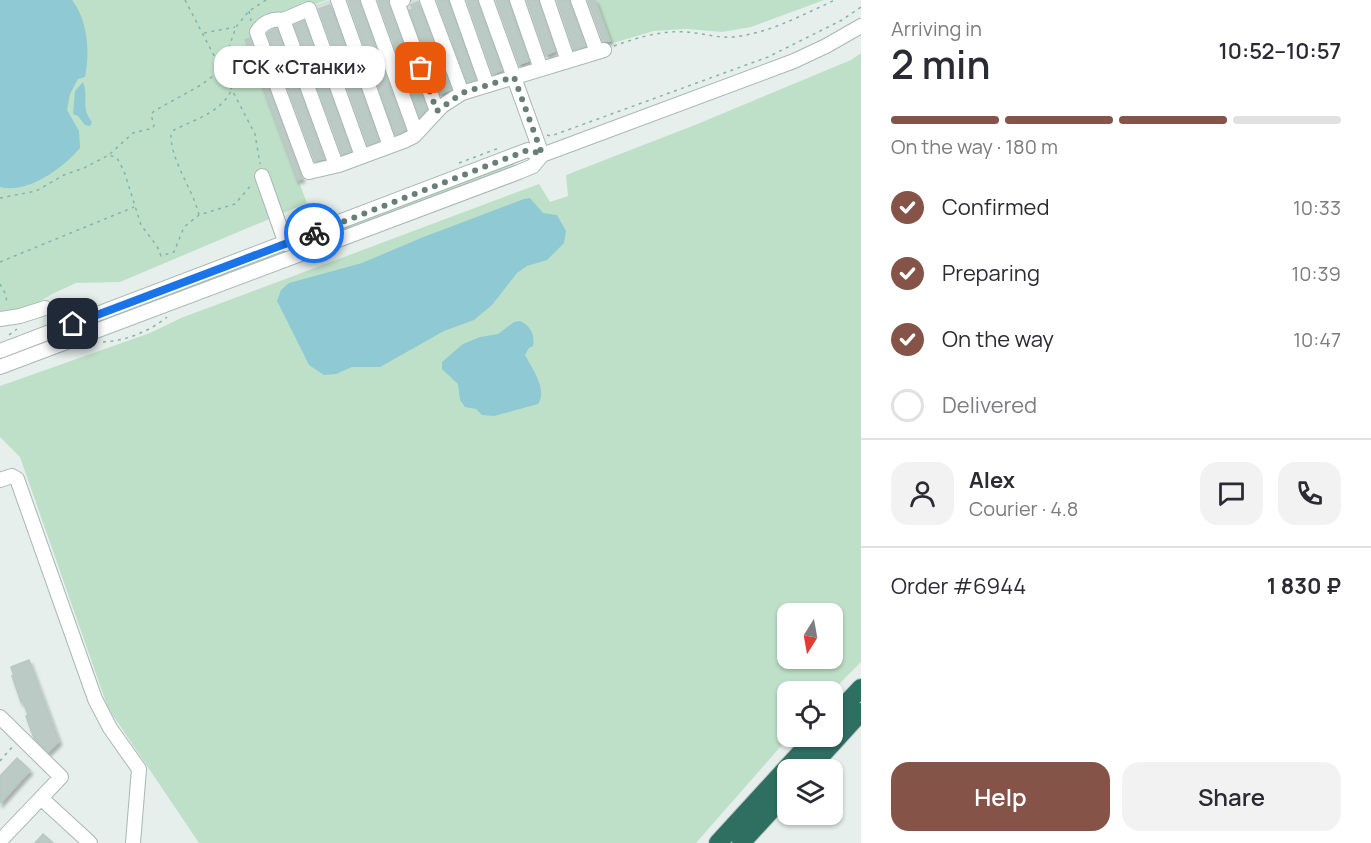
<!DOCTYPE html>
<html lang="en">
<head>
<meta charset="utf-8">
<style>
  :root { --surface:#fff; --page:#f2f2f3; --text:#2b2b33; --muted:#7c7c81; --line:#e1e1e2; --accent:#855347 }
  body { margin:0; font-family:Manrope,sans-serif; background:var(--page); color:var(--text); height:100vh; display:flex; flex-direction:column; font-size:22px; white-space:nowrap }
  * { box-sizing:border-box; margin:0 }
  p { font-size:20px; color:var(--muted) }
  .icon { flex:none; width:33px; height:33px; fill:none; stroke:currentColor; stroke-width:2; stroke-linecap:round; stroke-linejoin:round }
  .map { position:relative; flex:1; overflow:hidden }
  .drawer { display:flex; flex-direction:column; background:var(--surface); width:510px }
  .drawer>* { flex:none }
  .needle { width:39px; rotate:191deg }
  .tools { position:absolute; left:777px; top:603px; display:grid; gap:12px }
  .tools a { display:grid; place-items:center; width:66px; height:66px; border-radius:12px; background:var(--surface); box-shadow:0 2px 4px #0004; font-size:30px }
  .pin { position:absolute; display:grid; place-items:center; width:51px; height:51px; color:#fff; margin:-26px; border-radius:12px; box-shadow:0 3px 9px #0006 }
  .courier { position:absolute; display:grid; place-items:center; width:60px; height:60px; margin:-30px; border:4px solid #1a73e8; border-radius:50%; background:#fff; color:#222; box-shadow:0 2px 8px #0007 }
  .bubble { position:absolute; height:42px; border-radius:18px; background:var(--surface); box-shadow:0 2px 4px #0004; font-size:20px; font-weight:600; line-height:42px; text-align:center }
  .headline em { font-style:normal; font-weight:600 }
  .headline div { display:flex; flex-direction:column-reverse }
  .headline { display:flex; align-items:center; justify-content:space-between; height:102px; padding:0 30px }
  h1 { font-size:39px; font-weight:600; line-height:45px }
  .bar { display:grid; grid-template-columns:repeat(4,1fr); gap:9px 6px; align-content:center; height:72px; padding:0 30px }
  .bar i { height:8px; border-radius:4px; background:var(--line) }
  .bar .active { background:var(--accent) }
  .bar p { grid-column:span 4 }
  .line { display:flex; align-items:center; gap:15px; padding:0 30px; border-top:2px solid var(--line) }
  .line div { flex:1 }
  .round { display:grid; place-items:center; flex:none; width:63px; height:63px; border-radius:18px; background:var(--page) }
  ol { padding:0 30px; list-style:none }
  li { display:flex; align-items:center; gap:18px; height:66px }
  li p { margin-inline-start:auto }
  li .icon { padding:6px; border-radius:50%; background:var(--accent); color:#fff; stroke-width:4 }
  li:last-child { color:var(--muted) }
  li i { width:33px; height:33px; border:3px solid var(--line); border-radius:50% }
  .primary-button { display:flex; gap:12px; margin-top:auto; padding:12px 30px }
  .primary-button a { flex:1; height:69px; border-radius:18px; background:var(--accent); color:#fff; font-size:24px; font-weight:600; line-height:69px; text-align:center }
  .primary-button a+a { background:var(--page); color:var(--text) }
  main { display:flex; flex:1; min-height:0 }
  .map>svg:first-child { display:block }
</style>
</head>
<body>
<main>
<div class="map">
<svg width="861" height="843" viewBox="0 0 861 843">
  <defs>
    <filter id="shadow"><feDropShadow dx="2.5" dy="4" stdDeviation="1.5" flood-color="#0004"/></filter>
  </defs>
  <rect width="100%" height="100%" fill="#e6efeb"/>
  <!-- built -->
  <path fill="#d4dfda" d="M330,0H594L610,45L571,57L567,49L439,97L411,134L297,179L245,42L255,38L253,26Z"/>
  <!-- green -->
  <path fill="#bfe0c8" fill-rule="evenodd" d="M0,0H327L252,26L254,38L245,42L307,203L120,282L76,283L52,294L21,313L0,315Z
    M595,0H824L751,27L722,32L687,29L654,31L610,44Z
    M861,53V662L832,691L788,692L789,737L696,843H199L108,708L20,457L0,437V386L150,333L181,318L539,184L550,202L568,196L566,175L695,125L851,60ZM788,614H832V658H788Z
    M514,163L515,168L0,361V355Z"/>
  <!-- water -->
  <path fill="#8ec9d4" d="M0,0H72C88,20 90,53 85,77L78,79L70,94L67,110L79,131L80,148C63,168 28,194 0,187Z
    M83,82C89,96 80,107 92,122L90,126L85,125L78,116L73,114L75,91Z
    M530,198L543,213L557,215L566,231L564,243L547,260L527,266L517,273L492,305L474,320L444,331L380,367H352L336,374L324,375L309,365L277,301L281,290L289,283L362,263L421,238L524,199Z
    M520,321C531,326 535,335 533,346L529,348L525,355C532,368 548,390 538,404L494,416L482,415L476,409L465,407L460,400L458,384L442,369V362L463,344L480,337L498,334L514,322Z"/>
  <!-- building -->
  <path fill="#bbcac4" stroke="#b8c9c2" stroke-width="1.5" filter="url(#shadow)" d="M348,0H359L405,130L400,133L395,135Z
    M378,0H388L427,109L421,115L419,116Z
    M437,0H448L476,80L467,82Z
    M467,0H477L502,70L493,74Z
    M496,0H508L529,61L519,64Z
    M527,0H538L555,51L546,55Z
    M557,0H569L585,46L574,50Z
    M588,0H595L610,41H603Z
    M418,2L451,89L440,94L409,10L413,9L411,5Z
    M330,5L379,141L368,145L319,9Z
    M304,21L351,151L342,154L294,25Z
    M274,29H277L324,159L315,161L267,33Z
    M250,38L302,178L297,180L245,40Z
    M29,660L59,741L48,752L34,738L26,716L28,715L23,701L21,702L12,676H14L11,667Z
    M17,758L30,770L0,803V776Z
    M43,834L53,843H35Z"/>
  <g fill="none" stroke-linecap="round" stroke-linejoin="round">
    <!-- minor casing -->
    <g stroke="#a8b8b2" stroke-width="16">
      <path id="minor" d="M338,0L390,146
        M368,0L416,133
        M403,0L397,2L437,111
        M427,0L462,93
        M457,0L487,85
        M486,0L542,155
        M517,0L541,69
        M547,0L568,61
        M578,0L597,52
        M283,20L309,9L362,156
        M336,165L283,20C272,18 262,23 257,32L309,172L339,165L404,141L414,136L442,106L462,93L604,50
        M262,176L286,244
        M0,319L20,316L45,308
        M0,351L528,150L542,155
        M0,367L519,172L533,166L542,155L794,61L826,46L861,26
        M0,480L12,476L17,479L95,699L110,728L139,769L133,843
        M0,717L61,777L0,841
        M41,798L90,843"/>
    </g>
    <!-- highway casing -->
    <g stroke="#c2cac8" stroke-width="20">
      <path id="highway" d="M832,719L861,688
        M808,770L861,712
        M718,843L816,736
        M741,843L788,792"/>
    </g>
    <!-- path -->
    <path stroke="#86b3a5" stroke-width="1.5" stroke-dasharray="3 4.5" stroke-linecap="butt" d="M185,0L255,134L260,164
      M249,11L251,21
      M204,33L235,27
      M614,46C636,38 662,30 686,32C701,33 717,38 732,37C768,34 802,15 835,0
      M547,135L551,136L768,57L842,20L861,7
      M110,154L133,133L153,128L154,125L151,115L154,111L201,85L221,70L236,27L249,11L266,0
      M459,163L499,148
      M0,198L36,191L64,175L84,168L109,155L117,158L124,171L141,225L157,246L161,256L174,252L184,227L199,215L235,204L252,184
      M199,215C193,189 171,162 171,135L174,130C194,120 221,112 231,91
      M0,262L134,207
      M0,284L6,295L7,305
      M56,314L68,312
      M9,335L17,329
      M103,342C126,341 150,331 167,317
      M0,761L13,746"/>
    <!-- minor -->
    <use href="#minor" stroke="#fff" stroke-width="14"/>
    <!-- highway -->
    <use href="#highway" stroke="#2f6f62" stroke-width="18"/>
  </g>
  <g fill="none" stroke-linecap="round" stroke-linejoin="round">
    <!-- done -->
    <path stroke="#687f78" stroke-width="6" stroke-dasharray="0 10.8" d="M314,233L528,150L542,154L514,77L462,93L437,111L421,68"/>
    <!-- route -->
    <path stroke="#1a73e8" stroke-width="8" d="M73,324L314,233"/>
  </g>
</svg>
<div class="tools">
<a><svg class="needle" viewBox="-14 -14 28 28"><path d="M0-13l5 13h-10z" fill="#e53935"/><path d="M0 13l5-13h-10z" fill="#7c7c81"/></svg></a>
<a><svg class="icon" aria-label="locate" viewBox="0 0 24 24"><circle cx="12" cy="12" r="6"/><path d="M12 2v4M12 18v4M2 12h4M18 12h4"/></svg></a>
<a><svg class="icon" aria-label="layers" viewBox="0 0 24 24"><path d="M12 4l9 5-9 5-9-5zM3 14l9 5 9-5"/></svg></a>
</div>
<div class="pin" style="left:421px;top:68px;background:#ea580c"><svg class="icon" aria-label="bag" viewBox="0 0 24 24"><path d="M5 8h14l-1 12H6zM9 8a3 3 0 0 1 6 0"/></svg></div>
<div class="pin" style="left:73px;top:324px;background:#1f2937"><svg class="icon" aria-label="home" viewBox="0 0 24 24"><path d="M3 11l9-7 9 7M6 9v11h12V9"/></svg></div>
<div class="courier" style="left:314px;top:233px"><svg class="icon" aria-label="bike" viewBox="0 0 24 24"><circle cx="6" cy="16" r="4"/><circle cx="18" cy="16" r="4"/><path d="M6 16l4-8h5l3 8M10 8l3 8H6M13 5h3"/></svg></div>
<div class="bubble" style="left:214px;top:46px;width:171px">ГСК «Станки»</div>
</div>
<section class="drawer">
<div class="headline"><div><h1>2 min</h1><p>Arriving in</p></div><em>10:52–10:57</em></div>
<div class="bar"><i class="active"></i><i class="active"></i><i class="active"></i><i></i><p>On the way · 180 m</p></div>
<ol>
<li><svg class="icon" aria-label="check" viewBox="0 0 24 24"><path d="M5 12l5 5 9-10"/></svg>Confirmed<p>10:33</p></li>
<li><svg class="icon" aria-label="check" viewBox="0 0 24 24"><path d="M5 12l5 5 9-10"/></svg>Preparing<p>10:39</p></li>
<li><svg class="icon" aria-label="check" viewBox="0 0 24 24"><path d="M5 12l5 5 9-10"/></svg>On the way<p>10:47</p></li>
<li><i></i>Delivered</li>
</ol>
<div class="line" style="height:108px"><a class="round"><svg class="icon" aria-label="person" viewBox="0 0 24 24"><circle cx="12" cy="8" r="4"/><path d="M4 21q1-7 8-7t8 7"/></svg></a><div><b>Alex</b><p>Courier · 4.8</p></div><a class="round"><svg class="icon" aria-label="chat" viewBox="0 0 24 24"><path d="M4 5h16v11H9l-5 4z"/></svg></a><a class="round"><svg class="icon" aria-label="phone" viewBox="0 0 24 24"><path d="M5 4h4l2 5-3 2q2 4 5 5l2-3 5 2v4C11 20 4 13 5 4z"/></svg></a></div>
<div class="line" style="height:78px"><div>Order #6944</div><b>1 830 ₽</b></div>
<div class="primary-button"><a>Help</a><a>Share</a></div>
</section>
</main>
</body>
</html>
